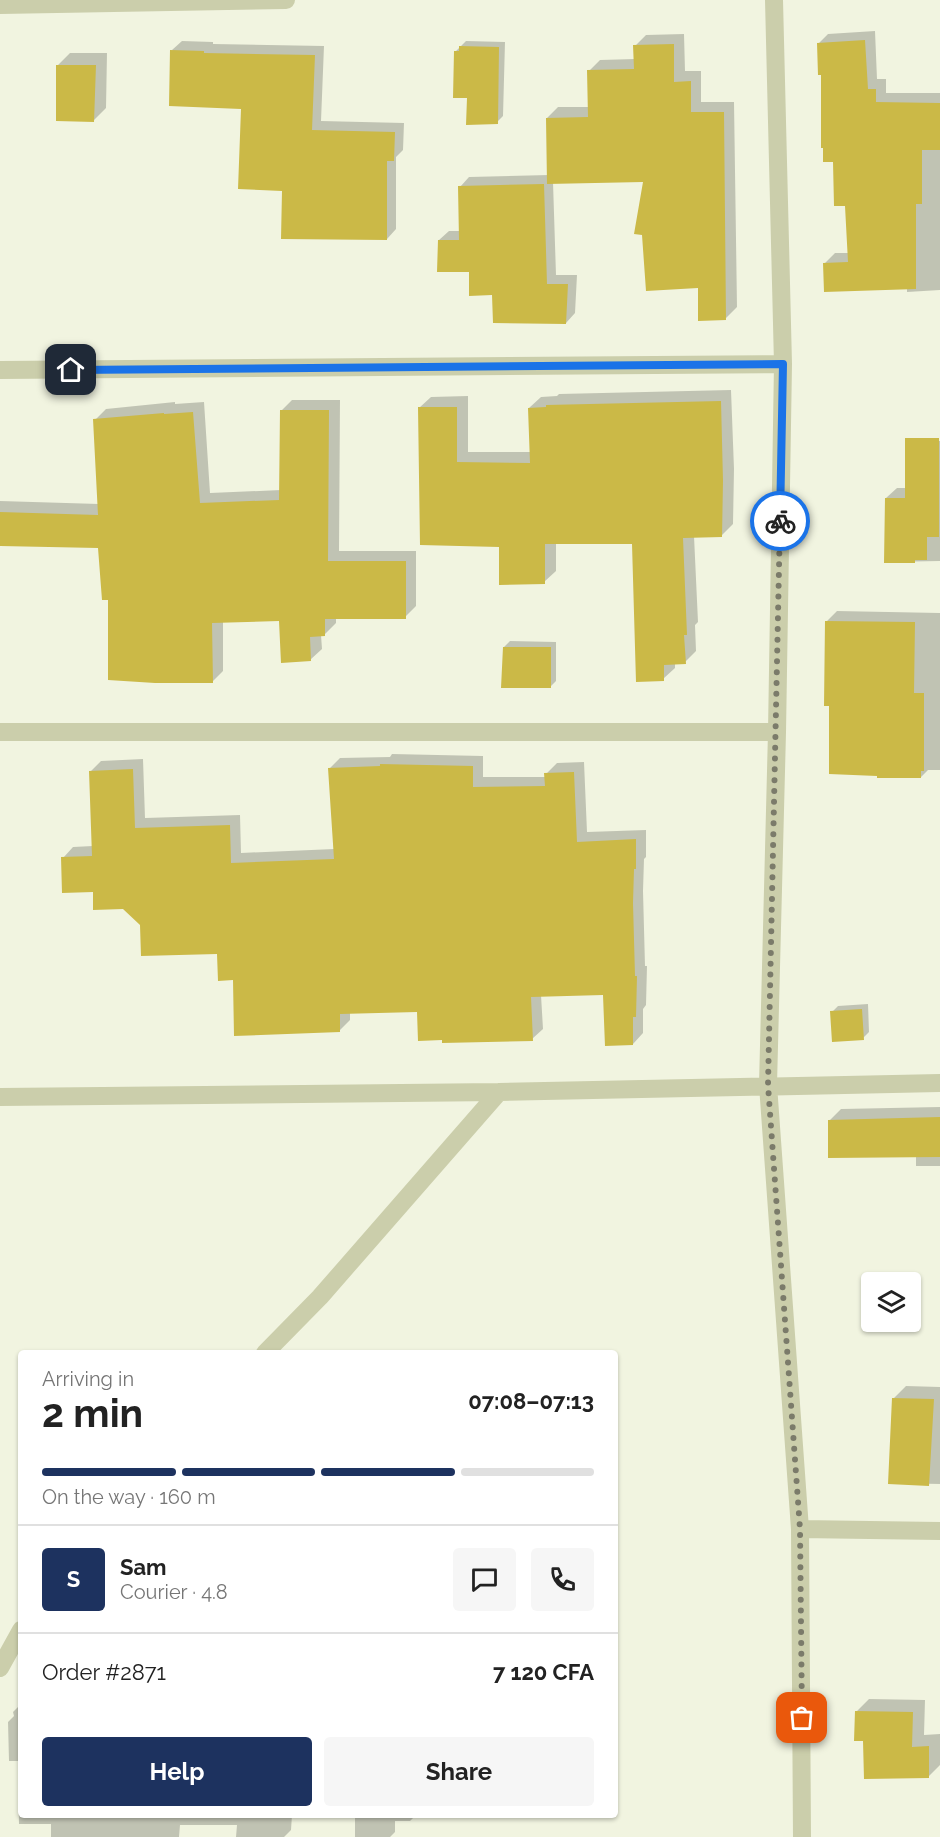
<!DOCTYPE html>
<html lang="en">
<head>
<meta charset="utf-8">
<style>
  :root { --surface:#fff; --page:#f6f6f6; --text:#222; --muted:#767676; --line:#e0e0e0; --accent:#1d325f }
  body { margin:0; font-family:Raleway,sans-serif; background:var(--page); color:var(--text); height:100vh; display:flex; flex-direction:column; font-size:22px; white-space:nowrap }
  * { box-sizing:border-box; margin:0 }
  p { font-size:20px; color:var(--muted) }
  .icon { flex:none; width:33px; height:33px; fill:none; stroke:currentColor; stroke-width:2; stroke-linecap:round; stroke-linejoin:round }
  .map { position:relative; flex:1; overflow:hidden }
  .panel { position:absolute; left:18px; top:1350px; width:600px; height:468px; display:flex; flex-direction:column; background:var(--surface); border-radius:6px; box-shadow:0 2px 4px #0004 }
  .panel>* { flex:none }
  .tools { position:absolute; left:861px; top:1272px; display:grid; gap:12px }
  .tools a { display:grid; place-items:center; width:60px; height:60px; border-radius:6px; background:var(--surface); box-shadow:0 2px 4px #0004; font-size:30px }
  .pin { position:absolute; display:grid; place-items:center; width:51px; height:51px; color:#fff; margin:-26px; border-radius:12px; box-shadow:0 3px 9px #0006 }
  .courier { position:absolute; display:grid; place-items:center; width:60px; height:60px; margin:-30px; border:4px solid #1a73e8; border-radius:50%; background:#fff; color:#222; box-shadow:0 2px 8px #0007 }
  .head em { font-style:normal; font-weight:700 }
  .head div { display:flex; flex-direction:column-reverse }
  .head { display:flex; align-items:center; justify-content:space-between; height:102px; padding:0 24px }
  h1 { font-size:39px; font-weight:700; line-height:45px }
  .bar { display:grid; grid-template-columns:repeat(4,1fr); gap:9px 6px; align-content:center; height:72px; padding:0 24px }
  .bar i { height:8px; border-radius:4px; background:var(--line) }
  .bar .current { background:var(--accent) }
  .bar p { grid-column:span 4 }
  .line { display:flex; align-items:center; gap:15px; padding:0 24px; border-top:2px solid var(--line) }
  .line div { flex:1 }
  .round { display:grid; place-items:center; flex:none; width:63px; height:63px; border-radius:6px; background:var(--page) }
  .primary-button { display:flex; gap:12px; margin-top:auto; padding:12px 24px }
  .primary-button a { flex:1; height:69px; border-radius:6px; background:var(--accent); color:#fff; font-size:24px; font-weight:700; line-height:69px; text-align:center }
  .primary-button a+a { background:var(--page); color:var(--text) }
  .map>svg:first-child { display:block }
</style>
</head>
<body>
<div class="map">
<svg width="940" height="1837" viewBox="0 0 940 1837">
  <rect width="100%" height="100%" fill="#f1f4e0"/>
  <!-- shadow -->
  <path fill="#0003" d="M875,31L877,79H886V93H940V290L907,292V288L825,263L835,253H849L847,204L834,161L818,44L828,34Z
    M684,34L685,71H701V102H734L737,307L726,318L699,286L645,181L553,182L556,275H577L575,313L566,323L494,294L439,240L449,231H461L460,187L469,177L549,175L547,118L558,107H590L589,71L600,60L635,59V46L646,35Z
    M182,41L213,42V44L324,46L321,121L404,123L403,150L396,157V229L387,239L283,190L242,108L172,50Z
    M466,41L505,42L503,116L497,122L469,97L456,51Z
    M70,53H107L106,108L94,120L58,65Z
    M731,390L734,469L733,524L721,536H694L698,622L695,625L696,651L685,662L675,663V668L663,679L634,543H556V571L544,582L500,545L419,408L431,397L468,396V452H531L529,408L541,397L557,396L559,394Z
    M292,400H340L339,551H416V606L405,617L336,618V623L325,634L321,635L322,649L310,660L281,619L223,621V671L212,682L110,598L100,546L0,544V501L99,504L95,420L106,409L175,402V404L204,402L210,493L281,490V411Z
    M917,440L940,441V561L886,562V498L897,488H907Z
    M837,611L940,613V770H928L921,777L830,705L826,622Z
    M510,641L556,642V681L550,687L504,647Z
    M392,754L483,756V777H546V774L557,763L584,762L587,832L646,830V857L644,859L643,891L645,966H647L646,1005L643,1009V1033L633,1044L605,994L541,995L543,1029L532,1039H443L418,1011L350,1012V1020L339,1031L234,979L218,952L142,924L124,907L94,890L63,858L73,847L93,846L91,771L101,761L143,759L145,818L240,815L241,853L334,849L329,769L340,758L390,757Z
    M868,1004L869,1032L863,1038L832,1012L838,1006Z
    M940,1107V1166H916V1156L829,1121L841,1109Z
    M906,1386L940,1387V1484L889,1483L893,1399Z
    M869,1699L925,1700L924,1735L940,1734V1765L929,1776L864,1740L856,1712Z
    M21,1704V1815H292L291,1830L284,1837H236L237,1825H180L179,1837H51V1824H19L18,1761H9L8,1722L14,1716L13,1712Z
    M355,1815H416L410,1821H395V1832L390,1837H355Z"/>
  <!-- building -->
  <path fill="#cbb947" d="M865,40L868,89H876V102L940,103V150H922V204H916V289L824,292L823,263L848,262L845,206H834L833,162H823V148H821V75H818L817,43Z
    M674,44V82L691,81V112H724L726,320L698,321V288L646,291L642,235L634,234L643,182L547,184L546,118L588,117L587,70L634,69L633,45Z
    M459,46L499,47L498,124L466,125L467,98H453L454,51H459Z
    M170,50L204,51V53L315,55L312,130L395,132L394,161H387V240L281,239L282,191L238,189L241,109L169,106Z
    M56,65H96L94,122L56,121Z
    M544,184L547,284H568L566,324L493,323L492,295L469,296V272H437L438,240H459L458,186Z
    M721,401L723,481L722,537L683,538L687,635H684L686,664L664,665V681L636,682L632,544H545V584L499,585V547L420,545L418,407H457V462L530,463L528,408L546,407V405Z
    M280,410H329L328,561H406V619H325V636L310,637L311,661L281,663L279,621L212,623L213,683H155L108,680V600H102L98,548L0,546V512L98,515L93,419L164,413V414L193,412L200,503L279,500Z
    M905,438H939V537H927V560H915V563H884L885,498H905Z
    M825,621L915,622L914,693H924V771H921V778H877V776L829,774V706H824Z
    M503,647H551V688H501Z
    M380,764L473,766V787L545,786L544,773L574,772L577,842L636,839V869H634L633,903L635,976H637L636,1017H633V1045L605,1046L603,995L531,997L533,1041L442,1043V1040L418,1041L417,1012L340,1014V1032L234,1036L233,980L218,981L217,954L141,956L140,925L123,909L93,910V892L62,893L61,857L92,856L89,771L133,769L135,828L230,825L231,863L334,859L328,768L380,766Z
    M862,1009L864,1040L832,1042L830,1011Z
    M940,1117V1157L828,1158V1120Z
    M892,1398L934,1399L929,1486L888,1484Z
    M855,1711L913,1712L912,1747L929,1746V1778L864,1779L863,1741H854Z"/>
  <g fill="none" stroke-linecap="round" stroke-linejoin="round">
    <!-- minor -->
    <path stroke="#cbceab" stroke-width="18" d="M774,0L783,364L777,732L768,1085L800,1529L802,1837
      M0,5L286,0
      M0,370L783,364
      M0,732H777
      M0,1097L499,1092L940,1083
      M265,1353L320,1297L499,1092
      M800,1529L940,1531
      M0,1668L21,1630"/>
  </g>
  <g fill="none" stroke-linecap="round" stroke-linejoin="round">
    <!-- done -->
    <path stroke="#7b7b6a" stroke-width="6" stroke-dasharray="0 10.8" d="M780,521L768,1085L800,1529L802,1718"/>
    <!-- route -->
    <path stroke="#1a73e8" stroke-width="8" d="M71,370L783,364L780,521"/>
  </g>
</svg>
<div class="tools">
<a><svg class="icon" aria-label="layers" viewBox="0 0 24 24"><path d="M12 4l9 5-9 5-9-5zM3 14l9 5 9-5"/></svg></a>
</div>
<div class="pin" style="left:802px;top:1718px;background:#ea580c"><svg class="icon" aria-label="bag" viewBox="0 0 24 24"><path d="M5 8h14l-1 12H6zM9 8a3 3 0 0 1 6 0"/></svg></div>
<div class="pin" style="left:71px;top:370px;background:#1f2937"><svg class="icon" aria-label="home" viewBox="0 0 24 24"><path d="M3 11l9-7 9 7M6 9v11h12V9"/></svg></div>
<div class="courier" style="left:780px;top:521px"><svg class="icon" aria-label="bike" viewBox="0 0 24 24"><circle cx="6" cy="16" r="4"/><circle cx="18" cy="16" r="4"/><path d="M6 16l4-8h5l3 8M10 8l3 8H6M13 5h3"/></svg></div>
<section class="panel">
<div class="head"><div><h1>2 min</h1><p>Arriving in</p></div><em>07:08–07:13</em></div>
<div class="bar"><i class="current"></i><i class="current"></i><i class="current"></i><i></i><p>On the way · 160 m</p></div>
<div class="line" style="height:108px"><b class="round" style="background:var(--accent);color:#fff">S</b><div><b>Sam</b><p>Courier · 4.8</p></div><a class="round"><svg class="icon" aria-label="chat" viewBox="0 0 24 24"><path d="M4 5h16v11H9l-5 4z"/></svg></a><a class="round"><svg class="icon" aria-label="phone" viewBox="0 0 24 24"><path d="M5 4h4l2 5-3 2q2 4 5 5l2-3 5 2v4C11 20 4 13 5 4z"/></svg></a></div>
<div class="line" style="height:78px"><div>Order #2871</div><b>7 120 CFA</b></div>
<div class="primary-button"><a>Help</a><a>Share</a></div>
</section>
</div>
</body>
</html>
